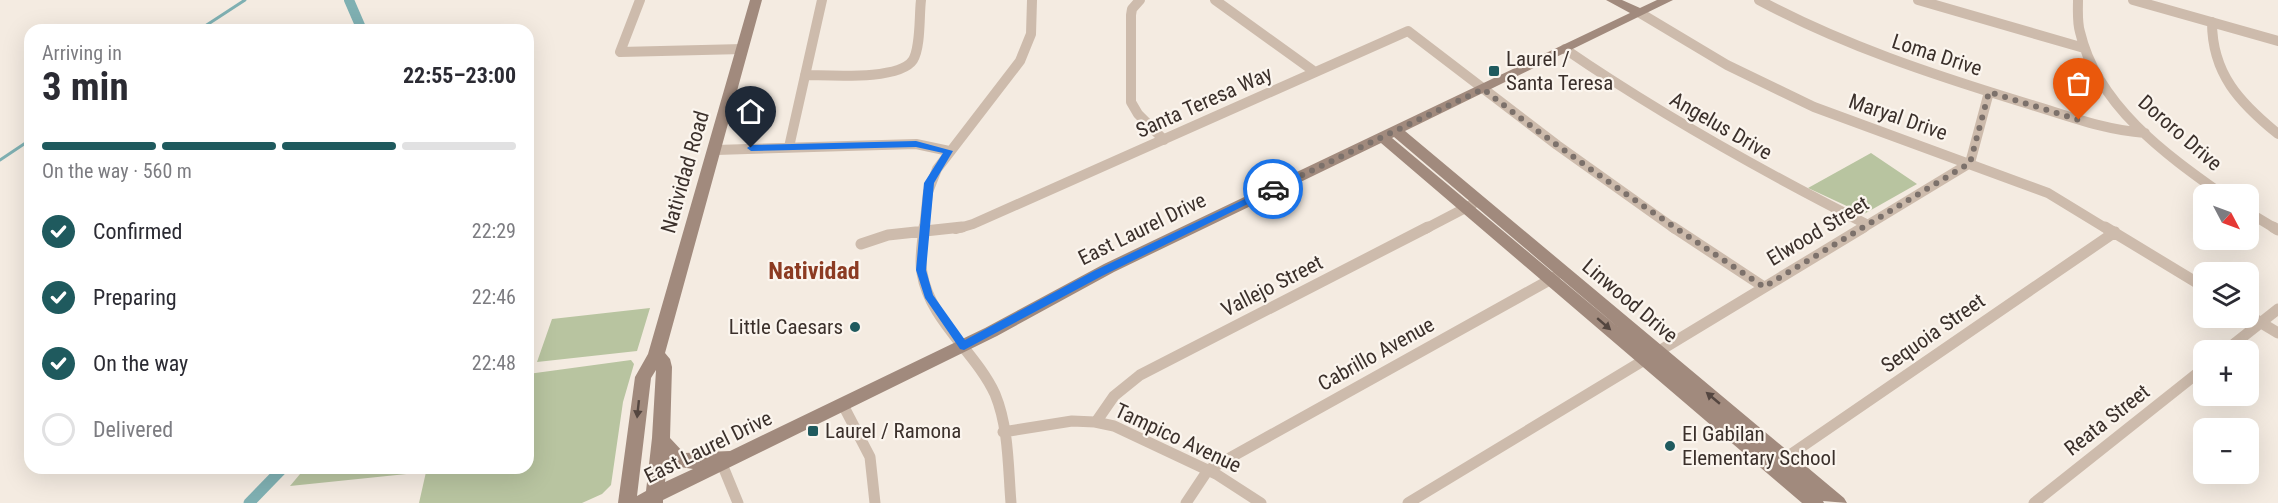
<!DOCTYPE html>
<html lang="en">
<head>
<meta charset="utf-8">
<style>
  :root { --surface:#fff; --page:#f2f2f3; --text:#2b2b33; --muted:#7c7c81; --line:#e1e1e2; --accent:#1f5a5e }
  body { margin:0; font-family:"Roboto Condensed",sans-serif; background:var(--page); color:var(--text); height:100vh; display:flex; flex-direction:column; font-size:22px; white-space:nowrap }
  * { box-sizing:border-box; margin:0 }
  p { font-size:20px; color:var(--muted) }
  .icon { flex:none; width:33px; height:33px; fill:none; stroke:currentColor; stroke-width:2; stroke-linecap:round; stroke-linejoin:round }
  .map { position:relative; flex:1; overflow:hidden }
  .panel { position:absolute; left:24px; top:24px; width:510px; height:450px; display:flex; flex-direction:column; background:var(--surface); border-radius:18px; box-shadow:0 6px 24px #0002 }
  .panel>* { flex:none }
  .needle { width:39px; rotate:131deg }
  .tools { position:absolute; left:2193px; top:184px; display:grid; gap:12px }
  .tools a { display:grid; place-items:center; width:66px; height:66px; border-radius:12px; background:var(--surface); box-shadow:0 6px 24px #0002; font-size:30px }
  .pin { position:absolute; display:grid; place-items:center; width:51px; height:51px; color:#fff; margin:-62px -26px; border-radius:50% 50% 50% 0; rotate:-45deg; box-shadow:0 0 6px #0007 }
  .pin .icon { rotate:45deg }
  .courier { position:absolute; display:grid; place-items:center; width:60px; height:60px; margin:-30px; border:4px solid #1a73e8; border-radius:50%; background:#fff; color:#222; box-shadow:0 2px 8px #0007 }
  .overview em { font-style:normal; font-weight:700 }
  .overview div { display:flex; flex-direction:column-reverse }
  .overview { display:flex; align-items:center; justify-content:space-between; height:102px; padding:0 18px }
  h1 { font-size:39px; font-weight:700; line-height:45px }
  .bar { display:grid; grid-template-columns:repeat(4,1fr); gap:9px 6px; align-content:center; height:72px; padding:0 18px }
  .bar i { height:8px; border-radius:4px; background:var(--line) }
  .bar .active { background:var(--accent) }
  .bar p { grid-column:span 4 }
  ol { padding:0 18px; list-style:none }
  li { display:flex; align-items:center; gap:18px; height:66px }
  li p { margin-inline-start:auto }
  li .icon { padding:6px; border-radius:50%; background:var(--accent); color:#fff; stroke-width:4 }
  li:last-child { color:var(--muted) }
  li i { width:33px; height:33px; border:3px solid var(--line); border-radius:50% }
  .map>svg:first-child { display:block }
</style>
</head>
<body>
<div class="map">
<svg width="2278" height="503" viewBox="0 0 2278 503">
  <rect width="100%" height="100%" fill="#f4ebe1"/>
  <!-- green -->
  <path fill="#b8c4a0" d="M1871,153L1917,184L1864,214L1808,188Z
    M650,308L637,351L537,362L552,319Z
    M631,360L634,364L623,402L611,485L602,494L582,503H419L426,472L290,486L305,468H528V374Z"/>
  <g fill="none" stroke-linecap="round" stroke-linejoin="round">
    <!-- stream -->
    <path stroke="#7fb0b2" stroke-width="3" d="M199,30L245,0
      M0,160L30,140"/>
    <!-- canal-far1 -->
    <path stroke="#7fb0b2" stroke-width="10" d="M349,0L362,30"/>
    <!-- canal -->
    <path stroke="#7fb0b2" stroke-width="11" d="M249,503L283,468"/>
    <!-- street-far1 -->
    <path stroke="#cdbbac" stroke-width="10" d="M640,0L620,52L743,49
      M1140,0L1132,9L1131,15V102L1138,114L1164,140
      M1215,0L1315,72
      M1759,0C1843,45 1931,74 2022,102C2063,114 2102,130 2145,133
      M1918,0L2084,48
      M2078,0C2078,10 2077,22 2080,32C2097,105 2165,154 2223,195
      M2133,0L2278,41
      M1640,13L1727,65L1814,107L2048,193L2107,229
      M2212,22C2212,74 2240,103 2278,134
      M1565,49C1661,115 1762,171 1866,224
      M805,75C828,75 899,81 913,60C921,47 919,15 921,0
      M789,147L822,0
      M716,150L916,144L949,151
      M2248,212L2276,229
      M924,229L928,192L937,169L1020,61L1031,34L1032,0
      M956,229L973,224L1408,31L1557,145L1675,229
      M1425,229L1473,204
      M1861,229L1970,163L1989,92"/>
    <!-- street -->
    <path stroke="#cdbbac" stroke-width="11" d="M924,227C923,242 919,258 922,273C930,321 975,351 995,394C1009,428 1008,467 1011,503
      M1673,227L1764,287
      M2105,227L2204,287
      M2273,227L2278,230
      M861,244L888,235L962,227
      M2248,315L2278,333
      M2225,351L2278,309
      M843,405L870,457L875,503
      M1096,422L1114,396L1140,375L1428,227
      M1003,432L1072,421L1095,422L1114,426L1216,474L1261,503
      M1781,461L2115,232
      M722,464L738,503
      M1186,503L1208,470L1555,277
      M1408,503L1864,227
      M2034,503L2204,368"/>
    <!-- secondary -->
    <path fill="#a18a7d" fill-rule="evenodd" d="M750,0H762L665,353L670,359L672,367L670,438L684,453L730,451L985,328L1104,264L1630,13L1606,0H1622L1640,8L1657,0H1673L1405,131L1844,498L1847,503L1823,501L1824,503H1802L1381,143L1114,272L997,336L663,500V503H618L635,377L648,354ZM1394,137L1619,328L1392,138ZM656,370L652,438L646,491L637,496L651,378ZM667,461L680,467L693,469L665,482Z"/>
  </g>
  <!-- one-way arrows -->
  <defs><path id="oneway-solid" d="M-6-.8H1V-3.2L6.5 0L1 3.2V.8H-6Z" transform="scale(1.5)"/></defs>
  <g fill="#544640">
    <use href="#oneway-solid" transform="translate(1604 324) rotate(41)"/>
    <use href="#oneway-solid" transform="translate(1713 398) rotate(-140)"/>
    <use href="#oneway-solid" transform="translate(638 409) rotate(96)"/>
  </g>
  <!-- route -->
  <path fill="#1a73e8" d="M916,141L953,151L934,183L926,270L933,295L965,340L1094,271L1270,187L1273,186L1278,189L1102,276L964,350L960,349L925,298L916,270L924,183L943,153L916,147L751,151L747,148L751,145Z"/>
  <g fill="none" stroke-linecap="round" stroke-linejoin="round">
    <!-- done -->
    <path stroke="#7c716b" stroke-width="6" stroke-dasharray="0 10.8" d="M1273,189L1483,89C1573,160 1668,223 1764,287L1970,163L1989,92L2079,120"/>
  </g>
  <!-- markers -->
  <g fill="#1f5a5e" stroke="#fbf5ee" stroke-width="2">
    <rect x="1488" y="65" width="12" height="12" rx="3"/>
    <circle cx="855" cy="327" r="6"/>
    <rect x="807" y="425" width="12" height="12" rx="3"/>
    <circle cx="1670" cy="446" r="6"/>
  </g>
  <g text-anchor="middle" stroke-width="4.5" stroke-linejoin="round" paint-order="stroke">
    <!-- street labels -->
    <g font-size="21" fill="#3b302b" stroke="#fbf5ee">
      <text transform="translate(1937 55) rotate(18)" y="7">Loma Drive</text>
      <text transform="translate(1204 102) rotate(-24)" y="7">Santa Teresa Way</text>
      <text transform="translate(1898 117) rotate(19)" y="7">Maryal Drive</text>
      <text transform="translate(1721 126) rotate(30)" y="7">Angelus Drive</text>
      <text transform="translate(2180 133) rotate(41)" y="7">Dororo Drive</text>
      <text transform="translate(685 172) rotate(-74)" y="7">Natividad Road</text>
      <text transform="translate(1142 229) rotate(-26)" y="7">East Laurel Drive</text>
      <text transform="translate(1818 231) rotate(-31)" y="7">Elwood Street</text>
      <text transform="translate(1272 286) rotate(-27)" y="7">Vallejo Street</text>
      <text transform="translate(1630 301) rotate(40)" y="7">Linwood Drive</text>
      <text transform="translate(1933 333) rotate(-35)" y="7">Sequoia Street</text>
      <text transform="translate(1376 354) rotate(-29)" y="7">Cabrillo Avenue</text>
      <text transform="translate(2107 420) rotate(-38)" y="7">Reata Street</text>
      <text transform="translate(1178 438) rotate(25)" y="7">Tampico Avenue</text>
      <text transform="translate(708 447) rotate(-26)" y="7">East Laurel Drive</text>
    </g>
    <!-- poi labels -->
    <g font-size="21" fill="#3b302b" stroke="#fbf5ee" text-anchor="start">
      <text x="1506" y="66">Laurel /<tspan x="1506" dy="24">Santa Teresa</tspan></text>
      <text x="843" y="334" text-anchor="end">Little Caesars</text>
      <text x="825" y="438">Laurel / Ramona</text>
      <text x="1682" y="441">El Gabilan<tspan x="1682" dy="24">Elementary School</tspan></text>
    </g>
    <!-- quarter labels -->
    <g font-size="24" font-weight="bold" fill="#8c3b22" stroke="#fbf5ee">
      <text x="814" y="279">Natividad</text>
    </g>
  </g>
</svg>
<div class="tools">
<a><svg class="needle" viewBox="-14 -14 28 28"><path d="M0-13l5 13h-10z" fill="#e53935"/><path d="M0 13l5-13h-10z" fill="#7c7c81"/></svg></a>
<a><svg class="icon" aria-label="layers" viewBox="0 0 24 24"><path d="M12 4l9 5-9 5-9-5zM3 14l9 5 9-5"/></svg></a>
<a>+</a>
<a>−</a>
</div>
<div class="pin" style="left:2079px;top:120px;background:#ea580c"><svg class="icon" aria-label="bag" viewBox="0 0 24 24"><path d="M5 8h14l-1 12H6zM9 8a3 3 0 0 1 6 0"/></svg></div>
<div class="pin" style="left:751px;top:148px;background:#1f2937"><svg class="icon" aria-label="home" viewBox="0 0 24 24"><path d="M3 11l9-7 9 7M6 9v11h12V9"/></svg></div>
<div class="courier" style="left:1273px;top:189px"><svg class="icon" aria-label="car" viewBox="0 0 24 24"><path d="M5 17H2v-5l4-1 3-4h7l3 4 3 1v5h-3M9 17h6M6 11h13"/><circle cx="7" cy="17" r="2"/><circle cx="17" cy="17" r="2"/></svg></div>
<section class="panel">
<div class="overview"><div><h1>3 min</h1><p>Arriving in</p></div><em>22:55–23:00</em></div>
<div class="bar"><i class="active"></i><i class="active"></i><i class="active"></i><i></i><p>On the way · 560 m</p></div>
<ol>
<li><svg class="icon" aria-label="check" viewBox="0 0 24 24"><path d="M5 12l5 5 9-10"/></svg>Confirmed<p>22:29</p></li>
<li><svg class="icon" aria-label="check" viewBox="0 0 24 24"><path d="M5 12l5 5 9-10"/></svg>Preparing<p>22:46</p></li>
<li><svg class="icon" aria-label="check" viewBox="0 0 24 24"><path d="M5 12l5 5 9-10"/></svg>On the way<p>22:48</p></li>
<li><i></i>Delivered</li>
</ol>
</section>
</div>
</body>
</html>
